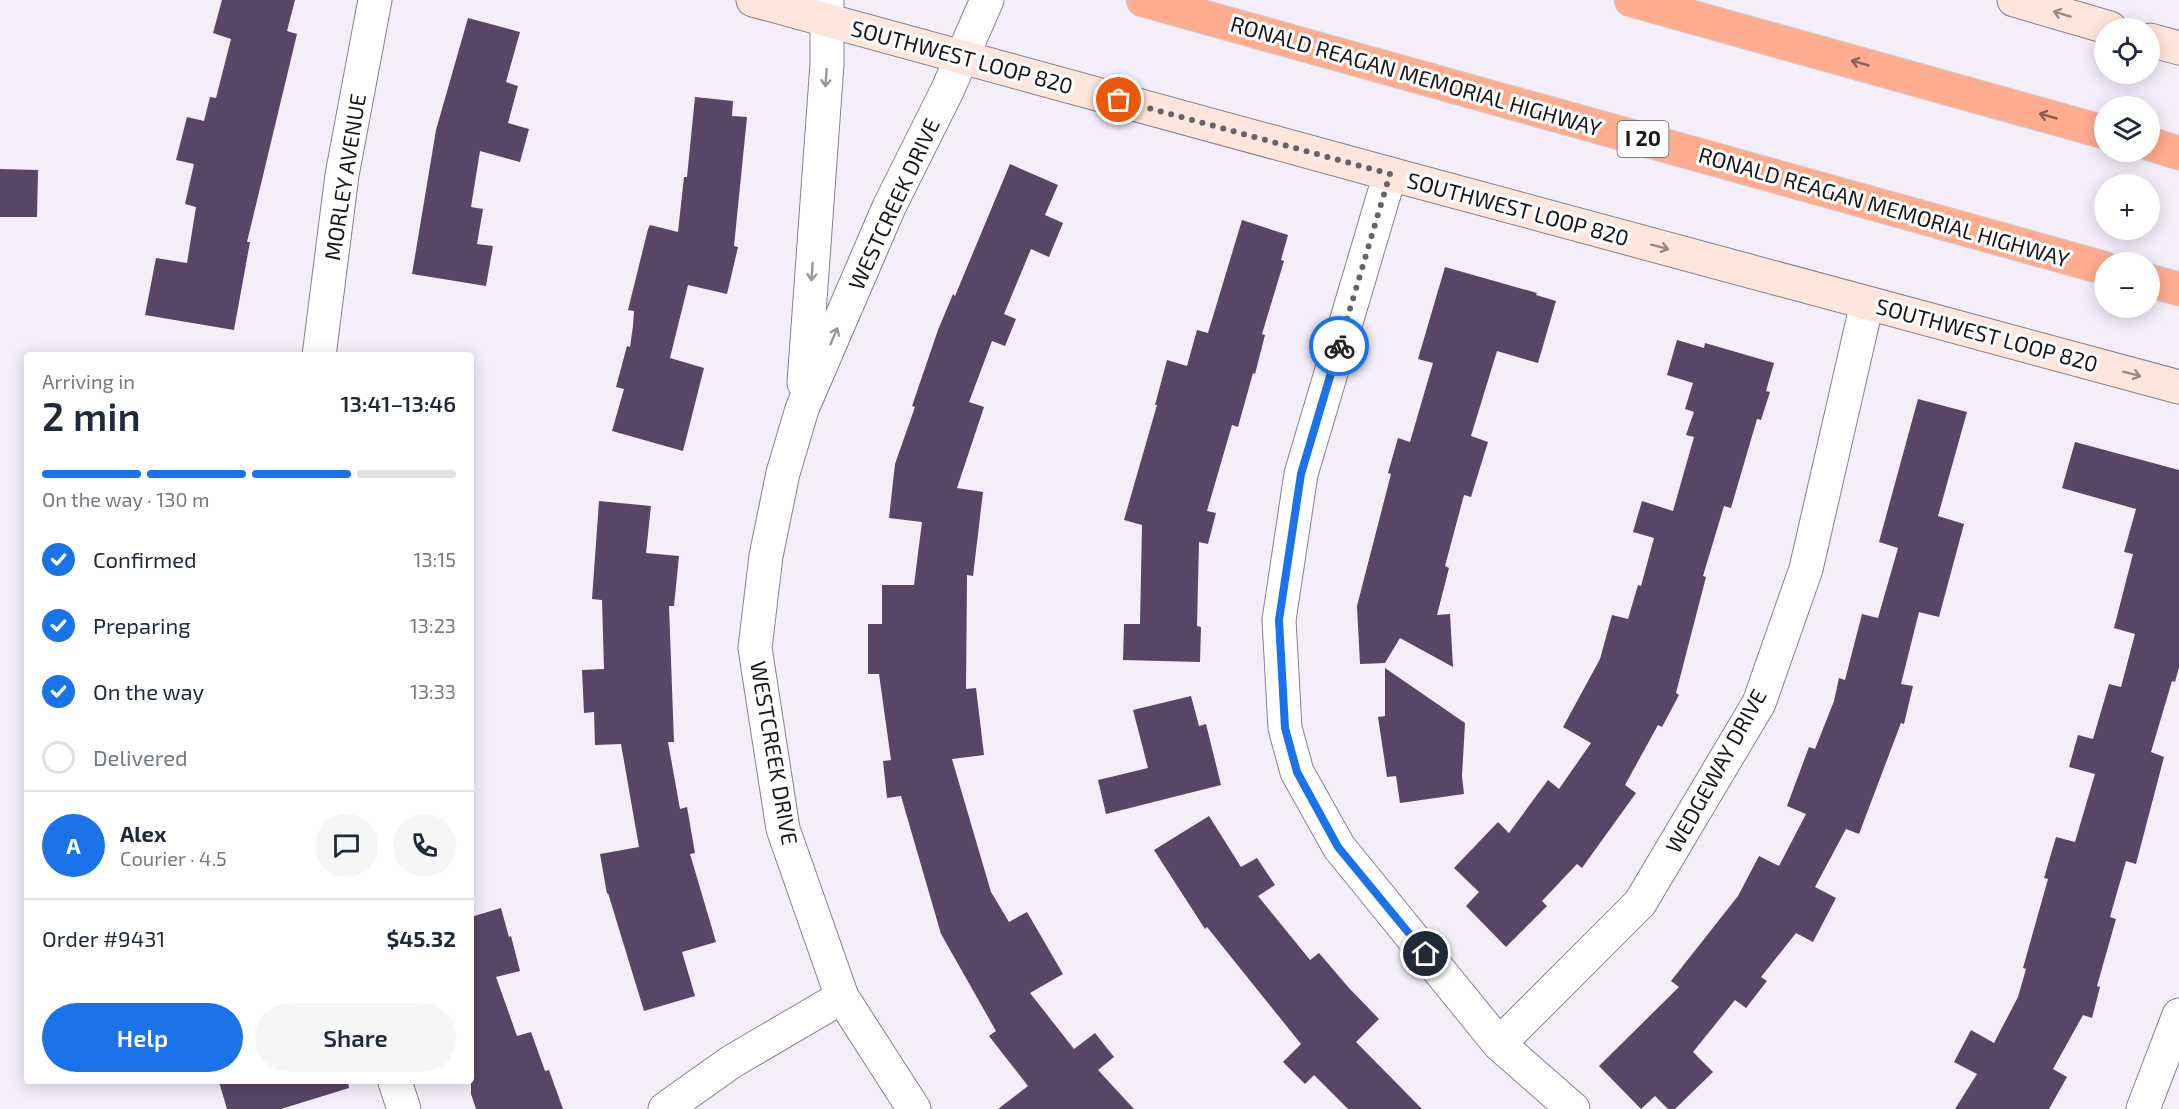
<!DOCTYPE html>
<html lang="en">
<head>
<meta charset="utf-8">
<style>
  :root { --surface:#fff; --page:#f6f6f7; --text:#1f2937; --muted:#747a83; --line:#e0e1e3; --accent:#1a73e8 }
  body { margin:0; font-family:"Exo 2",sans-serif; background:var(--page); color:var(--text); height:100vh; display:flex; flex-direction:column; font-size:22px; white-space:nowrap }
  * { box-sizing:border-box; margin:0 }
  p { font-size:20px; color:var(--muted) }
  .icon { flex:none; width:33px; height:33px; fill:none; stroke:currentColor; stroke-width:2; stroke-linecap:round; stroke-linejoin:round }
  .map { position:relative; flex:1; overflow:hidden }
  .sheet { position:absolute; left:24px; top:352px; width:450px; height:732px; display:flex; flex-direction:column; background:var(--surface); border-radius:6px; box-shadow:0 3px 15px #0003 }
  .sheet>* { flex:none }
  .buttons { position:absolute; left:2094px; top:18px; display:grid; gap:12px }
  .buttons a { display:grid; place-items:center; width:66px; height:66px; border-radius:50%; background:var(--surface); box-shadow:0 3px 15px #0003; font-size:30px }
  .pin { position:absolute; display:grid; place-items:center; width:51px; height:51px; color:#fff; margin:-26px; border:3px solid #fff; border-radius:50%; box-shadow:0 2px 6px #0007 }
  .courier { position:absolute; display:grid; place-items:center; width:60px; height:60px; margin:-30px; border:4px solid #1a73e8; border-radius:50%; background:#fff; color:#222; box-shadow:0 2px 8px #0007 }
  .summary em { font-style:normal; font-weight:600 }
  .summary div { display:flex; flex-direction:column-reverse }
  .summary { display:flex; align-items:center; justify-content:space-between; height:102px; padding:0 18px }
  h1 { font-size:39px; font-weight:600; line-height:45px }
  .bar { display:grid; grid-template-columns:repeat(4,1fr); gap:9px 6px; align-content:center; height:72px; padding:0 18px }
  .bar i { height:8px; border-radius:4px; background:var(--line) }
  .bar .current { background:var(--accent) }
  .bar p { grid-column:span 4 }
  .line { display:flex; align-items:center; gap:15px; padding:0 18px; border-top:2px solid var(--line) }
  .line div { flex:1 }
  .round { display:grid; place-items:center; flex:none; width:63px; height:63px; border-radius:32px; background:var(--page) }
  ol { padding:0 18px; list-style:none }
  li { display:flex; align-items:center; gap:18px; height:66px }
  li p { margin-inline-start:auto }
  li .icon { padding:6px; border-radius:50%; background:var(--accent); color:#fff; stroke-width:4 }
  li:last-child { color:var(--muted) }
  li i { width:33px; height:33px; border:3px solid var(--line); border-radius:50% }
  .cta { display:flex; gap:12px; margin-top:auto; padding:12px 18px }
  .cta a { flex:1; height:69px; border-radius:36px; background:var(--accent); color:#fff; font-size:24px; font-weight:600; line-height:69px; text-align:center }
  .cta a+a { background:var(--page); color:var(--text) }
  .map>svg:first-child { display:block }
</style>
</head>
<body>
<div class="map">
<svg width="2179" height="1109" viewBox="0 0 2179 1109">
  <rect width="100%" height="100%" fill="#f3eefa"/>
  <!-- building -->
  <path fill="#584667" d="M222,0H295L287,31L297,34L247,242H250L234,330L145,315L156,258L187,263L196,207L185,204L194,164L176,160L187,117L204,121L210,97L216,98L231,39L213,33Z
    M468,18L520,32L506,82L518,86L508,123L529,129L520,162L480,151L471,207L483,209L477,244L493,246L486,286L412,274L436,130Z
    M695,97L733,101L732,116L747,117L734,246L738,247L727,294L688,285L670,358L704,368L683,451L612,431L624,389L616,387L627,346L630,347L633,326L634,311L628,310L648,229L650,225L678,232L684,177H687Z
    M1010,164L1058,185L1045,215L1063,223L1049,257L1031,249L1004,314L1016,319L1005,346L992,341L969,402L984,407L957,488L983,492L973,576L967,575L966,689L976,688L984,755L952,759L991,892L1009,922L1027,912L1063,974L1030,993L1074,1049L1095,1033L1114,1057L1098,1070L1134,1109H998L1028,1086L989,1036L996,1031L941,934L901,796L887,798L883,761L891,760L879,674H868V624H882V585H914L922,522L889,518L895,464L915,407L912,406L938,330L953,294L955,296Z
    M0,169L38,170L37,217H0Z
    M1242,220L1288,235L1281,260L1284,261L1262,334L1265,335L1255,374L1253,373L1238,427L1232,425L1207,511L1216,513L1208,544L1199,542L1197,626L1201,627L1200,662L1123,660L1124,624H1140L1142,525L1124,520L1157,405H1155L1167,360L1187,366L1197,330L1208,333Z
    M1445,267L1537,293L1536,295L1556,301L1538,363L1497,351L1471,436L1488,442L1471,497L1464,495L1445,566L1449,568L1437,615L1450,614L1453,667L1400,638L1385,663L1360,664L1357,606L1391,474L1388,473L1398,438L1410,442L1433,363L1418,359Z
    M1677,340L1704,348L1705,343L1774,363L1766,391L1770,392L1761,420L1757,419L1731,508L1724,506L1703,576L1706,577L1676,693L1679,695L1662,727L1658,725L1625,785L1636,793L1582,868L1577,864L1542,901L1547,906L1506,947L1466,906L1479,892L1454,868L1498,822L1509,833L1548,780L1559,789L1591,743L1563,727L1600,659L1612,615L1628,619L1638,585L1641,586L1654,538L1633,532L1642,501L1673,511L1694,437L1686,435L1694,412L1685,409L1693,383L1667,375Z
    M1918,399L1967,412L1938,516L1964,524L1939,617L1919,612L1901,684L1913,686L1904,724L1901,723L1859,834L1846,829L1815,887L1836,898L1813,942L1796,933L1761,977L1767,981L1746,1008L1735,1000L1693,1052L1713,1072L1675,1109H1668L1655,1096L1641,1109L1599,1066L1679,987L1671,981L1738,896L1759,856L1779,866L1806,814L1787,806L1809,747L1815,749L1834,701L1839,678L1845,680L1862,614L1878,618L1898,548L1879,542Z
    M2075,442L2179,470V667L2175,682L2172,681L2151,752L2164,757L2136,864L2126,861L2110,917L2116,919L2097,986L2100,987L2092,1018L2083,1015L2053,1069L2067,1077L2049,1109H1955L1977,1074L1954,1062L1971,1030L1994,1043L2018,997L2026,969L2023,968L2048,879L2044,878L2056,837L2075,842L2095,774L2069,767L2078,735L2093,739L2109,684L2121,687L2135,634L2114,628L2133,554L2124,552L2136,509L2062,488Z
    M599,501L651,506L646,553L679,556L674,606H669L674,742H668L680,809L687,807L695,853L690,854L716,942L682,952L695,996L644,1011L608,893L607,894L600,854L639,847L621,744L595,745L594,712L584,713L582,670L604,669L602,600L592,599Z
    M1385,668L1465,723L1462,776L1464,794L1400,803L1396,776L1387,777L1378,717L1385,716Z
    M1191,696L1199,726L1206,724L1221,785L1106,814L1098,780L1148,768L1133,710Z
    M1209,816L1241,867L1257,858L1275,885L1258,896L1310,960L1319,953L1349,988L1379,1019L1356,1042L1422,1109H1348L1314,1075L1305,1084L1283,1062L1301,1044L1207,927L1205,929L1154,850Z
    M501,908L509,937L511,936L520,971L496,977L517,1036L531,1032L545,1071L549,1070L563,1109H476L471,1094V917Z
    M219,1082H348L349,1088L281,1109H227Z"/>
  <g fill="none" stroke-linecap="round" stroke-linejoin="round">
    <!-- minor casing -->
    <g stroke="#86828d" stroke-width="35">
      <path id="minor" d="M1390,174L1301,474L1279,620L1285,728L1297,772L1339,847L1499,1044L1573,1109
        M319,356L342,175L375,0
        M1499,1044L1640,903L1759,703L1806,569L1867,303
        M395,1082L404,1109
        M665,1109L731,1062L842,997
        M2143,1109L2179,1015"/>
    </g>
    <!-- tertiary casing -->
    <g stroke="#86828d" stroke-width="35">
      <path id="tertiary" d="M804,383L827,64V0
        M914,1109L842,997L783,829L755,648L766,556L783,473L802,409L889,207L947,91L987,0"/>
    </g>
    <!-- secondary casing -->
    <g stroke="#86828d" stroke-width="35">
      <path id="secondary" d="M753,0L1390,174L2179,387
        M2014,0L2110,28
        M2150,40L2179,48"/>
    </g>
    <!-- motorway casing -->
    <g stroke="#d1d0d1" stroke-width="35">
      <path id="motorway" d="M1143,0L2104,268
        M1631,0L2104,132
        M2150,144L2179,153
        M2150,281L2179,289"/>
    </g>
    <!-- minor -->
    <use href="#minor" stroke="#fff" stroke-width="33"/>
    <!-- tertiary -->
    <use href="#tertiary" stroke="#fff" stroke-width="33"/>
    <!-- secondary -->
    <use href="#secondary" stroke="#ffe6dd" stroke-width="33"/>
    <!-- motorway -->
    <use href="#motorway" stroke="#ffac8f" stroke-width="33"/>
  </g>
  <!-- one-way arrows -->
  <defs><path id="oneway-shaft" d="M-6 0H5M1.5-3L5.5 0L1.5 3" fill="none" stroke-width="1.6" stroke-linecap="round" stroke-linejoin="round" transform="scale(1.5)"/></defs>
  <g stroke="#978885">
    <use href="#oneway-shaft" transform="translate(2062 14) rotate(-163)"/>
    <use href="#oneway-shaft" transform="translate(1660 247) rotate(15)"/>
    <use href="#oneway-shaft" transform="translate(2132 374) rotate(15)"/>
  </g>
  <g stroke="#8c6154">
    <use href="#oneway-shaft" transform="translate(1860 63) rotate(-164)"/>
    <use href="#oneway-shaft" transform="translate(2048 116) rotate(-164)"/>
  </g>
  <g stroke="#979698">
    <use href="#oneway-shaft" transform="translate(826 78) rotate(94)"/>
    <use href="#oneway-shaft" transform="translate(812 272) rotate(94)"/>
    <use href="#oneway-shaft" transform="translate(834 336) rotate(-67)"/>
  </g>
  <g fill="none" stroke-linecap="round" stroke-linejoin="round">
    <!-- done -->
    <path stroke="#656268" stroke-width="6" stroke-dasharray="0 10.8" d="M1119,100L1390,174L1339,346"/>
    <!-- route -->
    <path stroke="#1a73e8" stroke-width="8" d="M1339,346L1301,474L1279,620L1285,728L1297,772L1338,847L1426,954"/>
  </g>
  <g text-anchor="middle" stroke-width="6" stroke-linejoin="round" paint-order="stroke">
    <!-- shield labels -->
    <rect fill="#fff" stroke="#5d5c5f" stroke-width="1.5" x="1617.5" y="121" width="51" height="36" rx="4.5"/>
    <g font-size="21" font-weight="bold" fill="#18161a">
      <text x="1643" y="146">I 20</text>
    </g>
    <!-- street labels -->
    <g font-size="22" fill="#18161a" stroke="#fff">
      <text transform="translate(962 57) rotate(15)" y="8">SOUTHWEST LOOP 820</text>
      <text transform="translate(1416 76) rotate(16)" y="8">RONALD REAGAN MEMORIAL HIGHWAY</text>
      <text transform="translate(345 177) rotate(-81)" y="8">MORLEY AVENUE</text>
      <text transform="translate(894 204) rotate(-65)" y="8">WESTCREEK DRIVE</text>
      <text transform="translate(1884 207) rotate(16)" y="8">RONALD REAGAN MEMORIAL HIGHWAY</text>
      <text transform="translate(1518 209) rotate(15)" y="8">SOUTHWEST LOOP 820</text>
      <text transform="translate(1987 335) rotate(15)" y="8">SOUTHWEST LOOP 820</text>
      <text transform="translate(774 753) rotate(80)" y="8">WESTCREEK DRIVE</text>
      <text transform="translate(1716 771) rotate(-61)" y="8">WEDGEWAY DRIVE</text>
    </g>
  </g>
</svg>
<div class="buttons">
<a><svg class="icon" aria-label="locate" viewBox="0 0 24 24"><circle cx="12" cy="12" r="6"/><path d="M12 2v4M12 18v4M2 12h4M18 12h4"/></svg></a>
<a><svg class="icon" aria-label="layers" viewBox="0 0 24 24"><path d="M12 4l9 5-9 5-9-5zM3 14l9 5 9-5"/></svg></a>
<a>+</a>
<a>−</a>
</div>
<div class="pin" style="left:1119px;top:100px;background:#ea580c"><svg class="icon" aria-label="bag" viewBox="0 0 24 24"><path d="M5 8h14l-1 12H6zM9 8a3 3 0 0 1 6 0"/></svg></div>
<div class="pin" style="left:1426px;top:954px;background:#1f2937"><svg class="icon" aria-label="home" viewBox="0 0 24 24"><path d="M3 11l9-7 9 7M6 9v11h12V9"/></svg></div>
<div class="courier" style="left:1339px;top:346px"><svg class="icon" aria-label="bike" viewBox="0 0 24 24"><circle cx="6" cy="16" r="4"/><circle cx="18" cy="16" r="4"/><path d="M6 16l4-8h5l3 8M10 8l3 8H6M13 5h3"/></svg></div>
<section class="sheet">
<div class="summary"><div><h1>2 min</h1><p>Arriving in</p></div><em>13:41–13:46</em></div>
<div class="bar"><i class="current"></i><i class="current"></i><i class="current"></i><i></i><p>On the way · 130 m</p></div>
<ol>
<li><svg class="icon" aria-label="check" viewBox="0 0 24 24"><path d="M5 12l5 5 9-10"/></svg>Confirmed<p>13:15</p></li>
<li><svg class="icon" aria-label="check" viewBox="0 0 24 24"><path d="M5 12l5 5 9-10"/></svg>Preparing<p>13:23</p></li>
<li><svg class="icon" aria-label="check" viewBox="0 0 24 24"><path d="M5 12l5 5 9-10"/></svg>On the way<p>13:33</p></li>
<li><i></i>Delivered</li>
</ol>
<div class="line" style="height:108px"><b class="round" style="background:var(--accent);color:#fff">A</b><div><b>Alex</b><p>Courier · 4.5</p></div><a class="round"><svg class="icon" aria-label="chat" viewBox="0 0 24 24"><path d="M4 5h16v11H9l-5 4z"/></svg></a><a class="round"><svg class="icon" aria-label="phone" viewBox="0 0 24 24"><path d="M5 4h4l2 5-3 2q2 4 5 5l2-3 5 2v4C11 20 4 13 5 4z"/></svg></a></div>
<div class="line" style="height:78px"><div>Order #9431</div><b>$45.32</b></div>
<div class="cta"><a>Help</a><a>Share</a></div>
</section>
</div>
</body>
</html>
